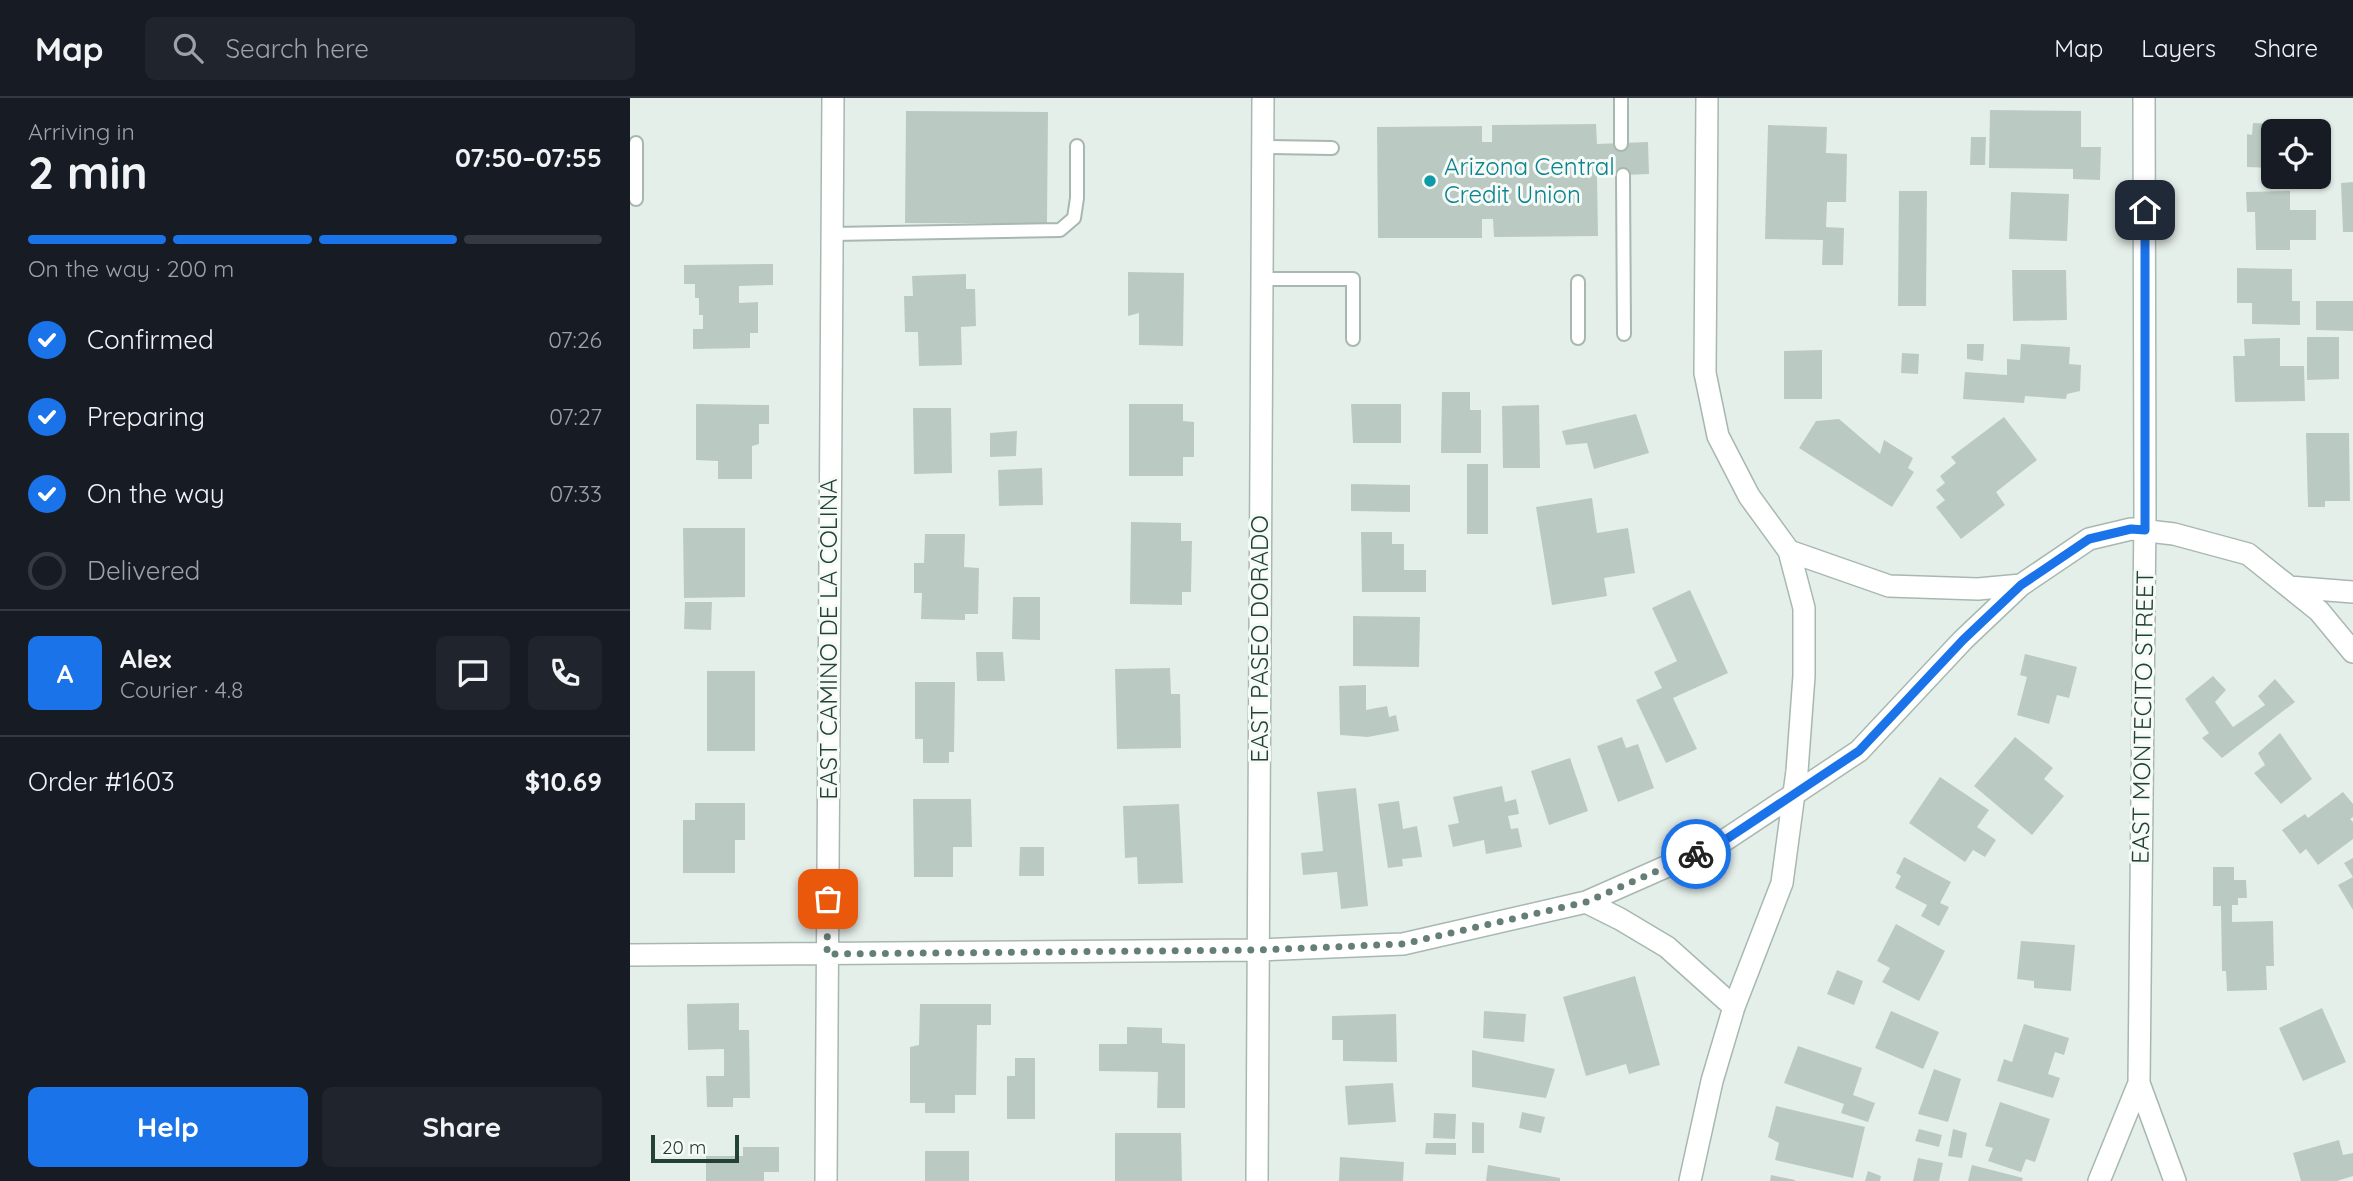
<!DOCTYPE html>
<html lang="en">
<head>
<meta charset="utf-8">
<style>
  :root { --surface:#171b24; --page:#20242c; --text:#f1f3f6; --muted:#9ea1a6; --line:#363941; --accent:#1a73e8 }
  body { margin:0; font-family:Quicksand,sans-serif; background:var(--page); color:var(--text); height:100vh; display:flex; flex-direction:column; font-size:26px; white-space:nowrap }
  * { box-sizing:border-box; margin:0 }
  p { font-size:23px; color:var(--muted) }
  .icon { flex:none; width:38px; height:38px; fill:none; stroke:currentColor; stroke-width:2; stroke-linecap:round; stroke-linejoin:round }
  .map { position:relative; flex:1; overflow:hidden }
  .details { display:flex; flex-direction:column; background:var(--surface); width:630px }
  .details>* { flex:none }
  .controls { position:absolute; left:1631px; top:21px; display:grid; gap:14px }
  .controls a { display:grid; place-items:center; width:70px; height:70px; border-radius:10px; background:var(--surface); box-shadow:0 2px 5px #0004; font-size:35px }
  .scale { position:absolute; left:21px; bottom:18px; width:88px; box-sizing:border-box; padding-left:7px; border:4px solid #224237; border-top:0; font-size:19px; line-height:24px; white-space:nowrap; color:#224237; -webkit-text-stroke:5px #f6fbf8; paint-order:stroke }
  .pin { position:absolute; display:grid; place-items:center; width:60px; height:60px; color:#fff; margin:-30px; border-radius:14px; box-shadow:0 4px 10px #0006 }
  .courier { position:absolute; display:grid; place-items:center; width:70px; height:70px; margin:-35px; border:5px solid #1a73e8; border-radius:50%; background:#fff; color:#222; box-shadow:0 2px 9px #0007 }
  .summary em { font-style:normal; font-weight:700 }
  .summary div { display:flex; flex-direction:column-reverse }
  .summary { display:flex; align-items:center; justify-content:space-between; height:119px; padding:0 28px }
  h1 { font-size:46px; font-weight:700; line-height:52px }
  .bar { display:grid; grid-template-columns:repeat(4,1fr); gap:10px 7px; align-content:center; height:84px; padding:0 28px }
  .bar i { height:9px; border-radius:5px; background:var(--line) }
  .bar .on { background:var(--accent) }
  .bar p { grid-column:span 4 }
  .line { display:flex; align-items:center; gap:18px; padding:0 28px; border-top:2px solid var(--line) }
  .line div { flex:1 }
  .round { display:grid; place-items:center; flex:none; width:74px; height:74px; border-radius:10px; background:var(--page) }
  ol { padding:0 28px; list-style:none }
  li { display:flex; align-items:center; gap:21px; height:77px }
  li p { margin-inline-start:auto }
  li .icon { padding:7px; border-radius:50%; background:var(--accent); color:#fff; stroke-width:4 }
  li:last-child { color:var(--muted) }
  li i { width:38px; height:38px; border:4px solid var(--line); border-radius:50% }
  .button { display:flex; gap:14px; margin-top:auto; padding:14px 28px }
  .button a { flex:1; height:80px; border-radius:10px; background:var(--accent); color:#fff; font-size:28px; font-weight:700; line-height:80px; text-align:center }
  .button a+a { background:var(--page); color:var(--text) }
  header { display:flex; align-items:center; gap:42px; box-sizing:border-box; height:98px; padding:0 35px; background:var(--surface); border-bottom:2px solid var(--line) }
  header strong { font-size:33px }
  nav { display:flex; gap:38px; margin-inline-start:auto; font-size:24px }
  .search { width:490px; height:63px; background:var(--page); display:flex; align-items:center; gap:18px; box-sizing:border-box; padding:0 24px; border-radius:10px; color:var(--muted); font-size:26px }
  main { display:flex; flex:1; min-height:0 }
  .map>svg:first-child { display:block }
</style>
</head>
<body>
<header>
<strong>Map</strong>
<div class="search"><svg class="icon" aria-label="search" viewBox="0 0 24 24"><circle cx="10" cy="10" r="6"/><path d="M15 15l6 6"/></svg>Search here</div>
<nav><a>Map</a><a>Layers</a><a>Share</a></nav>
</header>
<main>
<section class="details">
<div class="summary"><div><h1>2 min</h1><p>Arriving in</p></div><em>07:50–07:55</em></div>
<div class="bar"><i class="on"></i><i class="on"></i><i class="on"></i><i></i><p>On the way · 200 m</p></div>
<ol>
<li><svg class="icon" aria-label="check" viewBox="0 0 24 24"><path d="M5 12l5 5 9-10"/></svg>Confirmed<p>07:26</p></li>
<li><svg class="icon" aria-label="check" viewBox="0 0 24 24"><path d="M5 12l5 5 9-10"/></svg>Preparing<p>07:27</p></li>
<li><svg class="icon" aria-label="check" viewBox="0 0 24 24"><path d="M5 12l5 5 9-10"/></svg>On the way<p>07:33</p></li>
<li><i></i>Delivered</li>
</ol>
<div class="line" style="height:126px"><b class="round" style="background:var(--accent);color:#fff">A</b><div><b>Alex</b><p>Courier · 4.8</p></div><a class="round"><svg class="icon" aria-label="chat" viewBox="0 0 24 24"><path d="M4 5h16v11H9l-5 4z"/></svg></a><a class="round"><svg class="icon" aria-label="phone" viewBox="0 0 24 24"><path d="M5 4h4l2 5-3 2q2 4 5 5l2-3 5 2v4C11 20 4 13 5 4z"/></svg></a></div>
<div class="line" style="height:91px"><div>Order #1603</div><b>$10.69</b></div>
<div class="button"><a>Help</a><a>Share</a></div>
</section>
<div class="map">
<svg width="1723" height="1083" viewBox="0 0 1723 1083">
  <rect width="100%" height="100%" fill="#e5efea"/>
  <!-- building -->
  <path fill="#bacac2" d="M1360,12L1451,13V49H1471L1470,82L1443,81V71L1359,70Z
    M276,13L418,14L417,126L275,125Z
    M1623,25L1648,26V29L1663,31V33H1643V70L1617,69V36L1622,37Z
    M966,26L967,46L1018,44L1019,76L967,78L968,138L864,139L863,121H852V140H748L747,29L852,28V44H862V27Z
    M1138,27L1197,29L1196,55L1217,56L1216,104H1197L1196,129L1214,130L1213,167H1192L1193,142L1135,141Z
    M1341,39H1356L1355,67H1340Z
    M1723,84V134H1713L1711,85Z
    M1269,93H1297L1296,208H1268Z
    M1660,93V112H1686V142H1660V152H1626L1625,114H1617L1616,94Z
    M1381,94L1439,96L1437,143L1379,141Z
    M143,166V187L109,188V205L128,204V235H120V250L63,251V231H73V217H69V200H65V186H54V167Z
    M1607,170L1662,171V203H1670V227L1622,226V205H1607Z
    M1382,172H1436L1437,222L1383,223Z
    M498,174L554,175L553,248L509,247V215L498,218Z
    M336,176V191H345L346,228L331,229L332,267L289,268L288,234H275L274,198H283L282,178Z
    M1686,203H1723V233L1686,232Z
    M1677,239H1709V281L1677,282Z
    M1650,240V268H1674L1675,303L1605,304L1603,258H1615L1614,241Z
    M1337,246H1354L1353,263L1337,261Z
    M1391,246L1440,249L1439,266L1451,267L1450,293L1437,296L1436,301L1395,298L1394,305L1333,301L1335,274L1377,277V261L1390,262Z
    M1192,252V301H1154V253Z
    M1272,255L1289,256L1288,276L1271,275Z
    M812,294H840V312H851V355H811Z
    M66,306L139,307V326H129V346L122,348V381H88V363L66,362Z
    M499,306H553V323L564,324V359H553V378H499Z
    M721,306H771V345H723Z
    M909,307L910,370H873L872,308Z
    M283,310H321L322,375L284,376Z
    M1006,316L1019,355L964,371L957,345L936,347L932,333Z
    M1374,319L1407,362L1366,394L1375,407L1331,441L1306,409L1315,402L1306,392L1315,385L1310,378L1326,365L1321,359Z
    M1209,321L1250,356L1254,342L1283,360L1278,370L1284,374L1262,409L1169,350L1186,323Z
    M387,333L386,358L360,359V335Z
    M1676,335H1719L1720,403H1695V409H1678Z
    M837,366H858V436H837Z
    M412,370L413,407L369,408L368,372Z
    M721,386L780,387V414L721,413Z
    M962,400L967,435L998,430L1005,475L974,480L977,498L922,507L906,409Z
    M501,424L551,425V443H562L561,494H552V507L500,506Z
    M53,430H115V499L54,500Z
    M731,434H762V446H774V472H796V494H732Z
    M295,436H335L334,469L349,470L348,516H335V522L291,521L292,495H284V465H294Z
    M1060,492L1098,575L1043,600L1067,651L1036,665L1006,602L1032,590L1024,574L1047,563L1022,510Z
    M383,499H410V542L382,541Z
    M55,504H82L81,532L54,531Z
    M723,518L790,519L789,569L723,568Z
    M346,554H373L375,583H347Z
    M1395,556L1447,569L1439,600L1427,597L1419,626L1387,617L1397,579L1390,577Z
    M540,570L541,596H550L551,650L487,651L485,571Z
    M77,573H125V653H77Z
    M1583,578L1596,592L1585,604L1603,629L1635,607L1628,598L1645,581L1665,604L1592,660L1572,640L1579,635L1555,601Z
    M285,584H325L324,654H319V665H293V641H285Z
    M736,587V612L757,608L759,619L766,617L769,633L738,639L710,637L709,588Z
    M1650,635L1682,681L1651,706L1624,675L1635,667L1628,655Z
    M992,639L996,650L1008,646L1024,690L988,704L967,648Z
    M1385,639L1423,670L1414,681L1434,698L1402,737L1344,688Z
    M940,660L958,713L919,727L901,673Z
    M1310,679L1359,712L1347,729L1366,742L1355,759L1343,752L1335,764L1279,725Z
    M872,688L875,704L886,701L889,716L878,718L881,731L888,730L892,749L856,756L854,742L823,749L818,727L829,725L823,699Z
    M726,690L738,808L711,811L707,774L673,777L671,755L693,753L687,694Z
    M1713,694L1723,706V719L1720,721L1723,724V741L1688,767L1676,751L1670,756L1652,732L1675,716L1678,720Z
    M283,701H341L342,749H323V779H284Z
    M769,703L773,731L787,728L792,759L772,761L773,768L758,770L748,706Z
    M65,705H115V742H105V775H53V722H65Z
    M549,706L553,785L508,786L507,759L495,760L493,708Z
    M390,749H414V778H389Z
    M1274,759L1321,784L1310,805L1319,809L1309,828L1291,818L1297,807L1265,790L1271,778L1266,775Z
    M1723,760V779L1714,765Z
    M1583,769H1604V782H1616L1617,800H1608V807H1602V824L1643,823L1644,868H1636L1637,892L1597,893L1596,873H1592L1591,808H1583Z
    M1723,779V812L1708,787Z
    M1266,826L1315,853L1289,903L1252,884L1260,870L1247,863Z
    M1391,843L1445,847L1441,893L1404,890V883L1387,881Z
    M1207,872L1233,883L1224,907L1197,896Z
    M1005,878L1030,967L999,976L996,966L956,978L933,899Z
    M109,905V932H119L120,1000H103V1009H77L76,978H94V951L58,952L57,906Z
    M290,906H361V927H347L346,997H325V1015H295V1005H280V949L289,947Z
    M1692,910L1716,964L1673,983L1649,930Z
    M854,913L896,916L894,944L853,940Z
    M1261,913L1309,934L1293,971L1245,950Z
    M766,916L767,964L713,963V942H702V918Z
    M1394,926L1439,940L1434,957L1425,954L1418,976L1430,980L1423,1000L1367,983L1374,961L1382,964Z
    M497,929L532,930V945L555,946V1010H527L528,974L469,973V946H497Z
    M1168,948L1232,970L1223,997L1245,1005L1238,1024L1211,1015L1214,1006L1154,985Z
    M842,952L925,971L916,1000L842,989Z
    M385,960H405V1021H377V978H385Z
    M1304,971L1331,981L1318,1024L1288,1016Z
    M763,985L766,1024L718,1027L715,988Z
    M1370,1004L1420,1021L1405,1064L1396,1061L1391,1074L1358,1063L1363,1050L1355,1048Z
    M1146,1008L1235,1029L1223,1080L1145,1062L1149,1045L1138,1039Z
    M892,1014L915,1019L911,1035L889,1030Z
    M804,1015L826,1016L825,1041L803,1040Z
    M842,1024L854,1025V1055H842Z
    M1289,1031L1312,1037L1309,1049L1285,1043Z
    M1323,1031L1337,1035L1332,1060L1318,1058Z
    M485,1035H551L552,1083H485Z
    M1709,1042L1713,1057L1723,1055V1078L1707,1083H1671L1663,1055Z
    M796,1045H826V1057L795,1056Z
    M113,1049H149V1074H134V1083H76V1058H113Z
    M295,1053H339V1083H295Z
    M710,1059L774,1064L773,1083H709Z
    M1288,1060L1313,1065L1309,1083H1283Z
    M858,1067L930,1080V1083H856Z
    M1342,1067L1393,1080L1392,1083H1338Z
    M1238,1073L1251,1078L1250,1083H1235Z
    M1141,1077L1165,1082V1083H1140Z"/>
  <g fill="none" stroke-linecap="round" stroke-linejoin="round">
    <!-- service casing -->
    <g stroke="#a7b8b1" stroke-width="16">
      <path id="service" d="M991,0V46
        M633,49L702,50
        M993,77L994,236
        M6,101V45
        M202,136L430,132L444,120L447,100V48
        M632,181H723V241
        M948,184V240"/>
    </g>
    <!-- minor casing -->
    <g stroke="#a7b8b1" stroke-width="24">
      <path id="minor" d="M1514,0L1515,416L1509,985L1545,1083
        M1159,453L1259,488L1348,491L1391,487
        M1659,489L1723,494
        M956,804L990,821L1037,849L1104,909
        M0,857L628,852L773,846L956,804L1092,744L1229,653L1333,542L1391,487L1459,441L1501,431L1544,436L1618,456L1689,513L1723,554
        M196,1083L203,0
        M627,1083L633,0
        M1060,1083L1082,983L1104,909L1152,785L1167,673L1174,578V510L1159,453L1119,398L1088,338L1075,275L1077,0
        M1469,1083L1509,985"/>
    </g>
    <!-- service -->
    <use href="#service" stroke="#fff" stroke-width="12"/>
    <!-- minor -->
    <use href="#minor" stroke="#fff" stroke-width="21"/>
  </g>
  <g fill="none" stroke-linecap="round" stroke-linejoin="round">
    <!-- done -->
    <path stroke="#667f76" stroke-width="7" stroke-dasharray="0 12.6" d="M198,801L197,856L628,852L773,846L956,804L1066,756"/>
    <!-- route -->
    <path stroke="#1a73e8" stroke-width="9" d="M1066,756L1092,744L1229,653L1333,542L1391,487L1459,441L1501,431L1515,432V112"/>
  </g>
  <!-- markers -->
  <circle fill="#0f9aa8" stroke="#f6fbf8" stroke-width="2.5" cx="800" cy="83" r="7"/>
  <g text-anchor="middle" stroke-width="6" stroke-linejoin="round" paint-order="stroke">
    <!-- culture labels -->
    <g font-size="24" fill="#0d838f" stroke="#f6fbf8" text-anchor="start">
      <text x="814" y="77">Arizona Central<tspan x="814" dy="28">Credit Union</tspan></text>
    </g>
    <!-- street labels -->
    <g font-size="24" fill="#224237" stroke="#f6fbf8">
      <text transform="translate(199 541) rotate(-90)" y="8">EAST CAMINO DE LA COLINA</text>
      <text transform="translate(630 541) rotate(-90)" y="8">EAST PASEO DORADO</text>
      <text transform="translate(1513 619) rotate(-89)" y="8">EAST MONTECITO STREET</text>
    </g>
  </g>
</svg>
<div class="controls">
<a><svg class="icon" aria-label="locate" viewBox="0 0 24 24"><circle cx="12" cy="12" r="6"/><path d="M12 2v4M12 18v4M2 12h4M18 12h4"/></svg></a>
</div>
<div class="scale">20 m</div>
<div class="pin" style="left:198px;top:801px;background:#ea580c"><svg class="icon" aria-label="bag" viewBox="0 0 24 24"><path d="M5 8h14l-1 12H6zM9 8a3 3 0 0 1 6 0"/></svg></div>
<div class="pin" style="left:1515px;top:112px;background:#1f2937"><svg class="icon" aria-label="home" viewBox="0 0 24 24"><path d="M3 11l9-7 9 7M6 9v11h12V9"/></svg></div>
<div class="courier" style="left:1066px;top:756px"><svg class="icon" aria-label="bike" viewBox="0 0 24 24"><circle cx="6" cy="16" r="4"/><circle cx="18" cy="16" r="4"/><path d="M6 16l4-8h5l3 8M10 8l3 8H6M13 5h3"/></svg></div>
</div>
</main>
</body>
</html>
